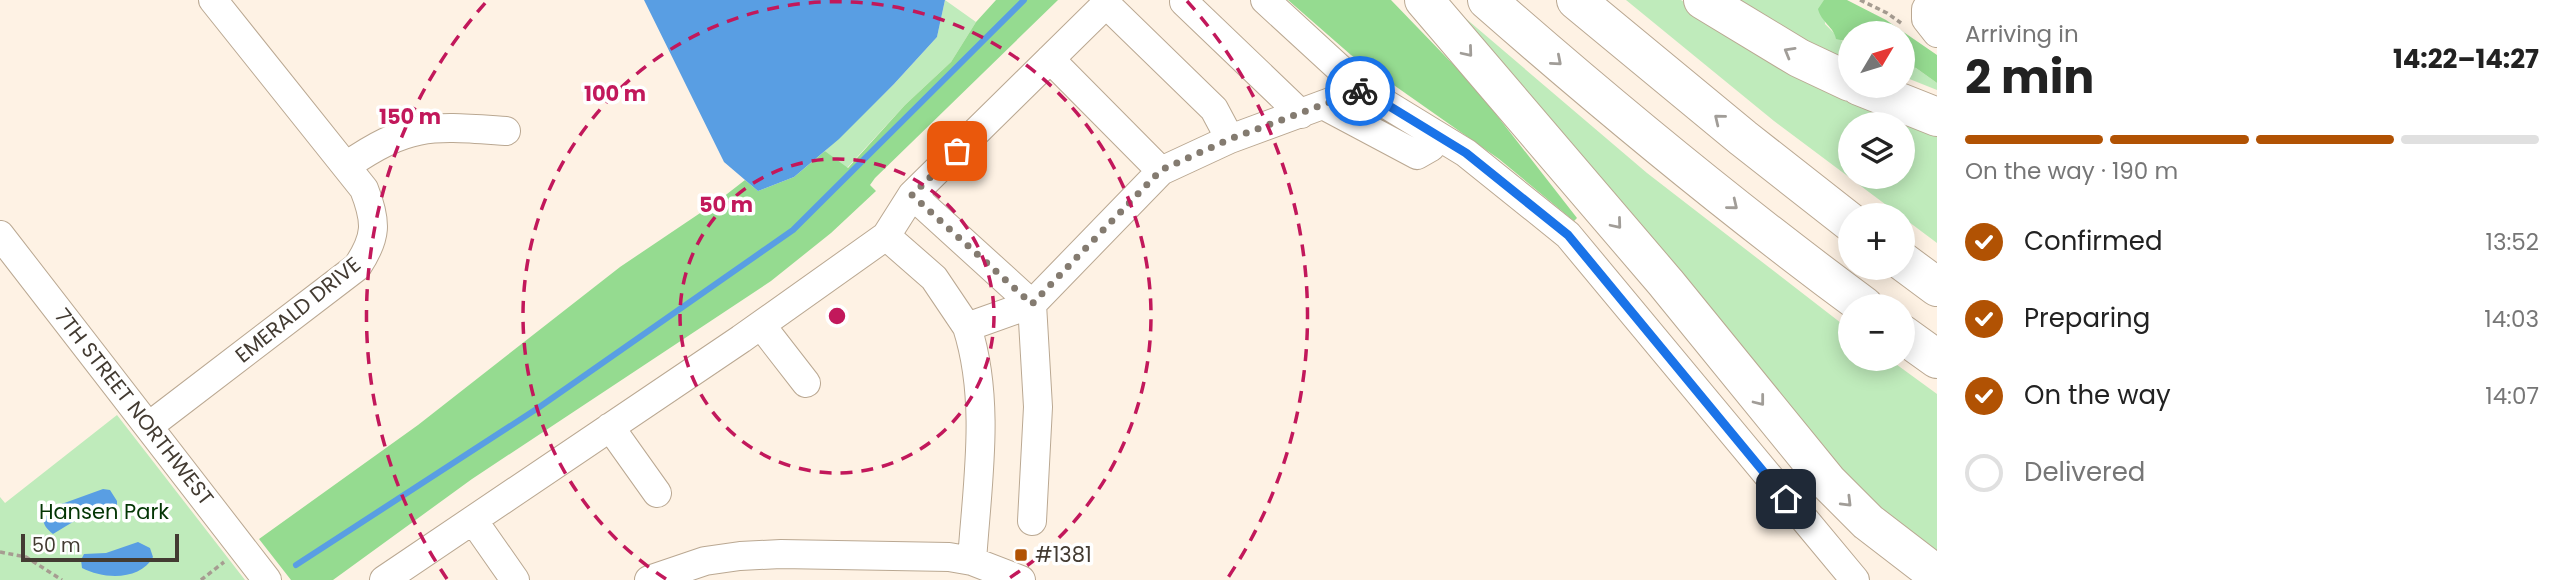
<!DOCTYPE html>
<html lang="en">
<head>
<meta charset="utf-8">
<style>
  :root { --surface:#fff; --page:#f2f2f2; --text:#222; --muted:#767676; --line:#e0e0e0; --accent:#b15203 }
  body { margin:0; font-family:Poppins,sans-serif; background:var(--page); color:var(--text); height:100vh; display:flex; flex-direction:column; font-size:26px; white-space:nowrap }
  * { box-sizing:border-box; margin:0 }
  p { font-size:23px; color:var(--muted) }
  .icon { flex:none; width:38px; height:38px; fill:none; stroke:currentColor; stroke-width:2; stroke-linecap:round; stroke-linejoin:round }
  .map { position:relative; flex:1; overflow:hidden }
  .sheet { display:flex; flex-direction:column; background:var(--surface); width:630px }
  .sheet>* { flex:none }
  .needle { width:46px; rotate:52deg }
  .controls { position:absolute; left:1838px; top:21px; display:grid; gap:14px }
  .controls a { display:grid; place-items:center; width:77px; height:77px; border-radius:50%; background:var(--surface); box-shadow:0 4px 18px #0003; font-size:35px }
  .scale { position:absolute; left:21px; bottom:18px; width:158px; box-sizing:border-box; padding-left:7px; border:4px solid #433b32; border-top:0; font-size:19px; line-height:24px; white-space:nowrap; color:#433b32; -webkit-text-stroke:5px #fff; paint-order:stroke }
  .pin { position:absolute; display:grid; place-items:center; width:60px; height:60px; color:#fff; margin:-30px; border-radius:14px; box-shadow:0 4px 10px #0006 }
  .courier { position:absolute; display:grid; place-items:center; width:70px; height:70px; margin:-35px; border:5px solid #1a73e8; border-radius:50%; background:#fff; color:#222; box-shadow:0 2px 9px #0007 }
  .summary em { font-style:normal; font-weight:700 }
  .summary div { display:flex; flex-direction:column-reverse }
  .summary { display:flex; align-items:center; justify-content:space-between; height:119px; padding:0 28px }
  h1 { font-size:46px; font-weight:700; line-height:52px }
  .bar { display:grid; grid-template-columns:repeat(4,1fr); gap:10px 7px; align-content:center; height:84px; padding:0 28px }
  .bar i { height:9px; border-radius:5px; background:var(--line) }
  .bar .on { background:var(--accent) }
  .bar p { grid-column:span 4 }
  ol { padding:0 28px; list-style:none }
  li { display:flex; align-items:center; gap:21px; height:77px }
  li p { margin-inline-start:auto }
  li .icon { padding:7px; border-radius:50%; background:var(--accent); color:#fff; stroke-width:4 }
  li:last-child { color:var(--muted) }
  li i { width:38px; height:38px; border:4px solid var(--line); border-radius:50% }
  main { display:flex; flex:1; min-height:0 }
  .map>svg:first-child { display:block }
</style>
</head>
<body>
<main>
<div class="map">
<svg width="1937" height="580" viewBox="0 0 1937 580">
  <rect width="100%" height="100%" fill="#fef2e4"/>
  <!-- green -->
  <path fill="#bfebbb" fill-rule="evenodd" d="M945,0L976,22L951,62L905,105L847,168L825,151L894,84L937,37Z
    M1626,0H1681L1720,27L1937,132V243L1774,121ZM1850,124H1902V177H1850Z
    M1732,0H1824L1825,24L1843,42H1850V60L1818,49Z
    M1457,11L1647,173L1850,330V359H1889L1937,394V555L1861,493Z
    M1902,64L1916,68L1937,83V90L1902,76Z
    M117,415L245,580H0V497L5,503Z"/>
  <!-- forest -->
  <path fill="#95db90" d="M996,0H1058L875,178L870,185L876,191L831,233L771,281L472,479L333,580H291L259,539L418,425L620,267L718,201L745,180L758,191L794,177L825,151L848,168L905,105L951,62L976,22Z
    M1288,0H1391L1474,86L1577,218L1574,221L1499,159L1351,55Z
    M1824,0H1847L1886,20L1937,55V83L1916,68L1902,64V33H1850V42L1836,39C1834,27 1821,22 1818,9Z"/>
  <!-- water -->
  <path fill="#599ee3" d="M644,0H945L937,37L894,84L839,139L794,177L758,191L724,162Z
    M103,489L110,490L117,501V506L112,513L81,517L53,534C44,527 41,521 45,510Z
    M138,542L150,548L153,557C141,580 105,580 82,568L81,560L84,554L106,553Z"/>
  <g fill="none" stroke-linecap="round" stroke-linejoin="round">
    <!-- stream -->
    <path stroke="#599ee3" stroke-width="6" d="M296,565L538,408L793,230L1024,0"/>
    <!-- minor casing -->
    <g stroke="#baa892" stroke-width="30">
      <path id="minor" d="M1265,0L1363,90L1466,153L1568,235L1855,580
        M1932,0L1926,9V19L1937,33
        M1184,2L1301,114
        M1050,59L1161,171
        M1323,105L1417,155L1431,147L1438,136
        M346,166C410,122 432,126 506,131
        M912,195L1032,304L1038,407L1032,521
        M0,235L267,580
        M886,236L912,195L1106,4L1214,109L1230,139
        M761,325L806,383
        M149,426L357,267C377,237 377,222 364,189L213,0
        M610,427L657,493
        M473,520L515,580
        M972,561C977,484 991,402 967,327L1032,304L1161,171L1230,139L1363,90
        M384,580L741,339L886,236L934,278L967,327
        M649,580L705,561L740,556L781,554L949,557L972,561L1021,580"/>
    </g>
    <!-- highway casing -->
    <g stroke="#baa892" stroke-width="40">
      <path id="highway" d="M1424,0L1666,283L1828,482L1868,522L1937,575
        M1487,0C1609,107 1734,210 1864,306
        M1576,0L1743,138L1850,222
        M1703,0L1799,58L1850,82
        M1859,86L1937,117
        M1902,261L1937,287
        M1902,334L1937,359"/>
    </g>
    <!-- path -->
    <path stroke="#a69c91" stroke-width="3.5" stroke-dasharray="5 3.5" stroke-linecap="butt" d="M1860,0L1887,13L1901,23
      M0,552L26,557L62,580
      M201,580L224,562"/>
    <!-- minor -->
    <use href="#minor" stroke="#fff" stroke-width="28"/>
    <!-- highway -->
    <use href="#highway" stroke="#fff" stroke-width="38"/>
  </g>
  <!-- one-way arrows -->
  <defs><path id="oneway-chevron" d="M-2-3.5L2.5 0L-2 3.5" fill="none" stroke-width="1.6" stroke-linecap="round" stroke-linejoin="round" transform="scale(1.75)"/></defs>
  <g stroke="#a19d98">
    <use href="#oneway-chevron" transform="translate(1468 52) rotate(50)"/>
    <use href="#oneway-chevron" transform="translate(1789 52) rotate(-150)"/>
    <use href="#oneway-chevron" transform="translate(1557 61) rotate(41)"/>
    <use href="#oneway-chevron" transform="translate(1719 119) rotate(-141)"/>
    <use href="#oneway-chevron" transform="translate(1733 205) rotate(39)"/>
    <use href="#oneway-chevron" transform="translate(1617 224) rotate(50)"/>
    <use href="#oneway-chevron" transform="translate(1760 401) rotate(52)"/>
    <use href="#oneway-chevron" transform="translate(1847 502) rotate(45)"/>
  </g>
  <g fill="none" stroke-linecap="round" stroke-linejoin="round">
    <!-- done -->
    <path stroke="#847b70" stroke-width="7" stroke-dasharray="0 12.6" d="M957,151L912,195L1032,304L1161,170L1230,139L1360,91"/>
    <!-- route -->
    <path stroke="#1a73e8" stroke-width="9" d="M1360,91L1363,90L1466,153L1568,235L1786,499"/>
  </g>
  <!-- distance rings -->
  <g fill="none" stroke="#c2185b" stroke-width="3.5" stroke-dasharray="12 9">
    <circle cx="837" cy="316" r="157"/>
    <path d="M666 579A314 314 0 1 1 1008 579"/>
    <path d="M447 579A471 471 0 0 1 487 1M1187 1A471 471 0 0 1 1227 579"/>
  </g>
  <!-- markers -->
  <rect fill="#b15203" stroke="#fff" stroke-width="2.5" x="1014" y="548" width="14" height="14" rx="3.5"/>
  <g text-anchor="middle" stroke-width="7" stroke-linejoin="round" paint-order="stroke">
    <!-- street labels -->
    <g font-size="21" fill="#433b32" stroke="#fff">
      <text transform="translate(298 310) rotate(-39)" y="7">EMERALD DRIVE</text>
      <text transform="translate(134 407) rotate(52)" y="7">7TH STREET NORTHWEST</text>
    </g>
    <!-- park labels -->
    <g font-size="21" fill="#033504" stroke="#fff">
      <text x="104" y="519">Hansen Park</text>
    </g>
    <!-- poi labels -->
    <g font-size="21" fill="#433b32" stroke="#fff" text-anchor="start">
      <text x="1035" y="562">#1381</text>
    </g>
  </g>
  <circle cx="837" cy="316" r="10" fill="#c2185b" stroke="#fff" stroke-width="3.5"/>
  <g font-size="21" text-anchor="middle" font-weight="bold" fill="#c2185b" stroke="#fff" stroke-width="7" stroke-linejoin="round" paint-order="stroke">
    <text x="615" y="101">100 m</text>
    <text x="410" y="124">150 m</text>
    <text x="726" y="212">50 m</text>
  </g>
</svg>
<div class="controls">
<a><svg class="needle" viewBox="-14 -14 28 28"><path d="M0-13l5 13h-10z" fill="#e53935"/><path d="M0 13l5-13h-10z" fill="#767676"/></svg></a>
<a><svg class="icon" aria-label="layers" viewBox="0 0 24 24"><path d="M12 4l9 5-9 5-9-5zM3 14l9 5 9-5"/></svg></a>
<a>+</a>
<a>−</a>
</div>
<div class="scale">50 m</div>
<div class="pin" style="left:957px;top:151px;background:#ea580c"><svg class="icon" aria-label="bag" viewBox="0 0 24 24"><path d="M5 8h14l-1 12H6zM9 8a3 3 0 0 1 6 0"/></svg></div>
<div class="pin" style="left:1786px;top:499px;background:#1f2937"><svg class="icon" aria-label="home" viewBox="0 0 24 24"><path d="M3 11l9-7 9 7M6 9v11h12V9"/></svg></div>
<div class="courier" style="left:1360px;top:91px"><svg class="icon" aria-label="bike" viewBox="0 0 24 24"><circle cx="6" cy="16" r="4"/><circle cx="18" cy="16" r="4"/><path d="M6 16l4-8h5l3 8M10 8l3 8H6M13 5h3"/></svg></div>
</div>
<section class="sheet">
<div class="summary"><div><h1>2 min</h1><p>Arriving in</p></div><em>14:22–14:27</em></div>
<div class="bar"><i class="on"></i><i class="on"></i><i class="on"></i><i></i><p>On the way · 190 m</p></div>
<ol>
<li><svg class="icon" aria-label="check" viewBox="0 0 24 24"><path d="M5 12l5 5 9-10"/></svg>Confirmed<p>13:52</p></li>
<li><svg class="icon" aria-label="check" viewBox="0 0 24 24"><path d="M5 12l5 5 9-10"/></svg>Preparing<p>14:03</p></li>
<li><svg class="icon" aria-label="check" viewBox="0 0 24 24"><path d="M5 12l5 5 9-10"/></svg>On the way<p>14:07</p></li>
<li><i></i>Delivered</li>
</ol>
</section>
</main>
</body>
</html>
